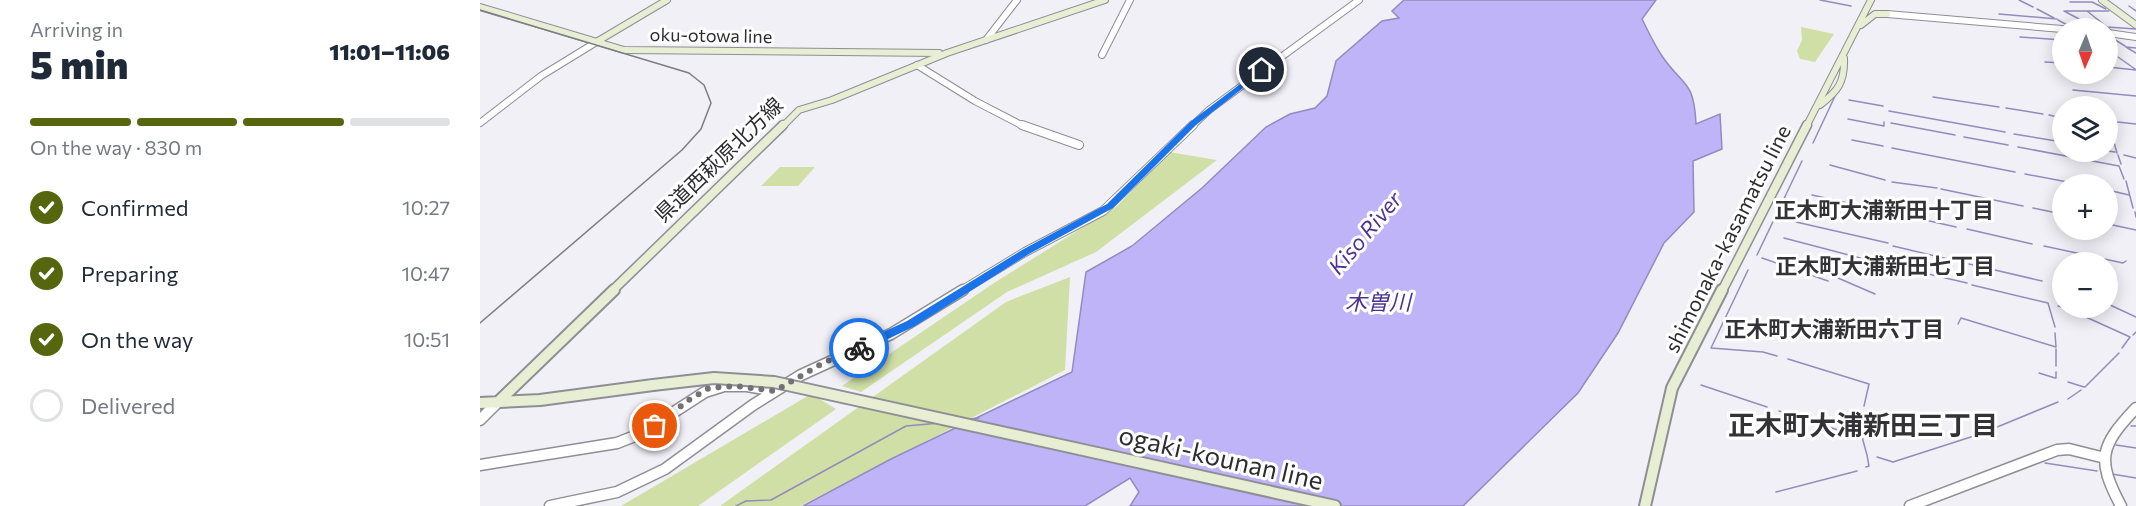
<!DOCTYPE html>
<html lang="en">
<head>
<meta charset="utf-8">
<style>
  :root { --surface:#fff; --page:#f6f6f7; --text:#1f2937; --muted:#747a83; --line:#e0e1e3; --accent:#56660e }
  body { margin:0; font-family:Commissioner,"Noto Sans JP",sans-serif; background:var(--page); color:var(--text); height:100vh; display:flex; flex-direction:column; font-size:22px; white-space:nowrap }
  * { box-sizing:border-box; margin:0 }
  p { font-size:20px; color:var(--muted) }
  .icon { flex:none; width:33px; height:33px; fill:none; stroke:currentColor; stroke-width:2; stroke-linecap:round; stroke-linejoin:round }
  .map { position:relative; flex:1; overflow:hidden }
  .panel { display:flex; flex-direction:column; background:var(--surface); width:480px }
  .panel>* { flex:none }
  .needle { width:39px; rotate:182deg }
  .buttons { position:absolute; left:1572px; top:18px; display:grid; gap:12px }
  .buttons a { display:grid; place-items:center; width:66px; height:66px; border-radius:50%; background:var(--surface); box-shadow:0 3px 15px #0003; font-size:30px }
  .pin { position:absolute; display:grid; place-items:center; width:51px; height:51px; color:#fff; margin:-26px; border:3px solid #fff; border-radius:50%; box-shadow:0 2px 6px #0007 }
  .courier { position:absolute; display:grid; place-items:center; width:60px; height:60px; margin:-30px; border:4px solid #1a73e8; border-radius:50%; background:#fff; color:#222; box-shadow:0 2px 8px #0007 }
  .summary em { font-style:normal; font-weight:800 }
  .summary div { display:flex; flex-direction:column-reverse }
  .summary { display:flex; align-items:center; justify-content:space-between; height:102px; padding:0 30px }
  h1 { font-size:39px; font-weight:800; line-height:45px }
  .bar { display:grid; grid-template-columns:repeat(4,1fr); gap:9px 6px; align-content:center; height:72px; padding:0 30px }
  .bar i { height:8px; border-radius:4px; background:var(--line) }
  .bar .selected { background:var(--accent) }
  .bar p { grid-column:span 4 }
  ol { padding:0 30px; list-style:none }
  li { display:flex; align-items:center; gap:18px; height:66px }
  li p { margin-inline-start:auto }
  li .icon { padding:6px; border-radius:50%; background:var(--accent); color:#fff; stroke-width:4 }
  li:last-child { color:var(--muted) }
  li i { width:33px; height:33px; border:3px solid var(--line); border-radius:50% }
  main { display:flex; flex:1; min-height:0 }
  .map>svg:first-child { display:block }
</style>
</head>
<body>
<main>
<section class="panel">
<div class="summary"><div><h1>5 min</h1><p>Arriving in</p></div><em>11:01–11:06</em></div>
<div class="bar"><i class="selected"></i><i class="selected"></i><i class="selected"></i><i></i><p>On the way · 830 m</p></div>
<ol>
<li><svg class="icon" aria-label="check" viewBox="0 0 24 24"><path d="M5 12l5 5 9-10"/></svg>Confirmed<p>10:27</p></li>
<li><svg class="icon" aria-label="check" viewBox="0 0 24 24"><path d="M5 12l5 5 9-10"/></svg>Preparing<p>10:47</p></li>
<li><svg class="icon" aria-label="check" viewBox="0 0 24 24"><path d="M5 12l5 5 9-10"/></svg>On the way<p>10:51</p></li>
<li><i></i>Delivered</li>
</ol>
</section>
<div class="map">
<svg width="1656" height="506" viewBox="0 0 1656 506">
  <rect width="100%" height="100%" fill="#f1f0f7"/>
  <!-- green -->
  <path fill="#d0dfa5" d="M1321,27L1354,34L1335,62L1320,59L1317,51L1322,40Z
    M689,152L737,160L616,252L527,292L381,392L362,386L514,283L637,206Z
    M300,167H335L318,186H281Z
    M590,277L585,370L320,506H240L526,302Z
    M331,394L356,409L218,506H141Z"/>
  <!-- water -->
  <path fill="#c0b4f9" stroke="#948bbc" stroke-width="1.5" d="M924,0H1176L1162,19C1168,31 1174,44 1182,56C1203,87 1214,79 1216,124L1240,114L1242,149L1213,161L1214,212L1184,243L1138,333L1098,393L983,506H650L659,492L650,478L605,506H323L411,459L592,372L606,272L652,246L722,188L786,127L810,114L835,108L847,96L856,61L902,21L919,18L912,11Z"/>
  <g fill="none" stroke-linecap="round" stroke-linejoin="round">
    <!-- stream -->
    <path stroke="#948bbc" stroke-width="1.5" d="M1340,0L1371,6
      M1539,0L1553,7
      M1590,2H1612L1626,9
      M1649,6L1656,11
      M1557,9L1574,18
      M1584,11L1616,28
      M1585,11H1607
      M1519,14L1577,19
      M1578,20L1593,28
      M1627,27L1607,11H1629
      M1631,30L1627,27L1656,29
      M1629,36L1645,46
      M1540,37L1582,40
      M1656,48L1646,47L1656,53
      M1628,50L1634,55
      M1638,57L1655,69
      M1565,62L1582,63
      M1628,67L1656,70
      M1593,90L1656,96
      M1453,97L1519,107
      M1369,100L1403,106
      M1526,108L1563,114
      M1409,111L1525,132
      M1569,115L1582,118
      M1368,119L1404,126V122
      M1628,121L1656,124
      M1411,123L1475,135
      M1628,133L1630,136
      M1534,134L1582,142
      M1484,137L1528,145
      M1633,139L1637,153
      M1372,140L1403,146
      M1333,143L1356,94
      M1538,147L1639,166L1644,179
      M1412,148L1535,172
      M1628,151L1635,152
      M1638,155L1641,164
      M1644,155L1656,158
      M1350,165L1405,180
      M1545,174L1598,184
      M1646,181L1653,208
      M1412,182L1457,188
      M1461,189L1543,206
      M1628,190L1649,195
      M1332,195L1404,211
      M1553,208L1582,214
      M1655,212L1656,217
      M1414,213L1476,227
      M1316,222L1408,243
      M1628,224L1656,230
      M1487,229L1552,244
      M1304,238L1407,265
      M1413,246L1485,263
      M1564,246L1643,263L1646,261
      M1277,255L1322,161
      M1282,258L1348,281
      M1489,264L1562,281
      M1414,266L1487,283
      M1268,270L1231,348L1283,352L1297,356
      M1358,278L1395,294
      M1574,284L1582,286
      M1492,285L1568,303L1575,327
      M1628,304L1656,317
      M1578,306L1582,307
      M1586,308L1650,337L1642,348
      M1478,324L1481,318L1576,347L1575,333
      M1653,335L1656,332
      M1576,349V366
      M1308,359L1389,384L1384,406
      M1576,372V378
      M1559,373L1575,378
      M1588,382L1604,387
      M1221,385L1287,407
      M1605,387L1639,353
      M1588,399L1601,390
      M1299,411L1383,438
      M1382,412L1379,426L1387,455
      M489,419L499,418
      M1651,426H1656
      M1505,432L1578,402
      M1636,445L1656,448
      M1397,457L1413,462L1497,435
      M1565,463L1617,471
      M1386,467L1389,466L1387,455
      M1632,474L1656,478
      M1296,492L1377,471
      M256,506L266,501L291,500L426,426L460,423"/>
    <!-- tertiary-far2 casing -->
    <g stroke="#8f8e94" stroke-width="8">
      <path id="tertiary-far2" d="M1407,14L1582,29
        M1628,33L1656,37
        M506,40L537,0
        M622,55L650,0
        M437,65L495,101L545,127
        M0,123L61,76L118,41
        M711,127L729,110L879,0"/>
    </g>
    <!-- tertiary-far1 casing -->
    <g stroke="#8f8e94" stroke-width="10">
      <path id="tertiary-far1" d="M542,125L599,145
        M481,291L545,252L623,211L713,125"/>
    </g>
    <!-- tertiary casing -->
    <g stroke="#8f8e94" stroke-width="13">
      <path id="tertiary" d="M0,420L17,403
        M0,465L137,443L160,434L225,392L244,386H267L295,391
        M70,506L137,492L185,469L273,405L321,375L411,334L483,290
        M1430,506L1577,450L1589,449L1621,457
        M1641,506C1616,459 1620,446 1656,408"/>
    </g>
    <!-- secondary-far2 casing -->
    <g stroke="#8f8e94" stroke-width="8">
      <path id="secondary-far2" d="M1622,0L1656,25
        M0,7L144,50L459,53
        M1381,25L1395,14H1407
        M118,41L187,0
        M1340,105C1358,91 1365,82 1364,58
        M302,127L319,110L352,100L467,53L625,0
        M1326,127L1391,0"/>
    </g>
    <!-- secondary-far1 casing -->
    <g stroke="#8f8e94" stroke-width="11">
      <path id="secondary-far1" d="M132,291L303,125
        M1242,291L1327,125"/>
    </g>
    <!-- secondary casing -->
    <g stroke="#8f8e94" stroke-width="14">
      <path id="secondary" d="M0,403L60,400L173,385
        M17,403L134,290
        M617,453L855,506
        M1165,506L1192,388L1242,290"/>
    </g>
    <!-- tertiary-far2 -->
    <use href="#tertiary-far2" stroke="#fff" stroke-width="6"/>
    <!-- tertiary-far1 -->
    <use href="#tertiary-far1" stroke="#fff" stroke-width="8"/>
    <!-- tertiary -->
    <use href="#tertiary" stroke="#fff" stroke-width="10"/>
    <!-- secondary-far2 -->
    <use href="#secondary-far2" stroke="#e7eed3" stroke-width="6"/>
    <!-- secondary-far1 -->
    <use href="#secondary-far1" stroke="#e7eed3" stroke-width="8"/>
    <!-- secondary -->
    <use href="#secondary" stroke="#e7eed3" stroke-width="10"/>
    <!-- rail -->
    <path stroke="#7d7c81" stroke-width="1.5" d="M0,10L209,73L224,85L231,103L221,129L202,150L0,323"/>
    <!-- secondary-bridge casing -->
    <g stroke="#8f8e94" stroke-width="14" stroke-linecap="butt">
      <path id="secondary-bridge" d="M173,385L234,378L294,382L617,453"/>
    </g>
    <!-- secondary-bridge -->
    <use href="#secondary-bridge" stroke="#e7eed3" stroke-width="10"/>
  </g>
  <!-- route -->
  <path fill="#1a73e8" d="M780,69L786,70L716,125L633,208L549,254L435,326L383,351H375V345L427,321L542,250L627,204L710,122Z"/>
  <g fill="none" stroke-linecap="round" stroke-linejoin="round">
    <!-- done -->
    <path stroke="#727175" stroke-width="6" stroke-dasharray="0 10.8" d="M175,426L209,400L229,388L255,386L295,391L343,363L379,348"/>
  </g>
  <g text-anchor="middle" stroke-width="6" stroke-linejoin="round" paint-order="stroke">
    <!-- far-street labels -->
    <g font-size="18" fill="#2d2c2f" stroke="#fff">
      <text transform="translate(231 36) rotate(1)" y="6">oku-otowa line</text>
    </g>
    <!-- street labels -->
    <g font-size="21" fill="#2d2c2f" stroke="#fff">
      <text transform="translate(239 160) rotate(-44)" y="7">県道西萩原北方線</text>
      <text transform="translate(1248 239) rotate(-63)" y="7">shimonaka-kasamatsu line</text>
    </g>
    <!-- neighbourhood labels -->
    <g font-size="22" font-weight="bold" fill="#333237" stroke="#fff">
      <text x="1404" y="218">正木町大浦新田十丁目</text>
      <text x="1405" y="274">正木町大浦新田七丁目</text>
      <text x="1354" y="337">正木町大浦新田六丁目</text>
    </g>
    <!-- water labels -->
    <g font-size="22" font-style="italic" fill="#4e3292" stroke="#fff">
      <text transform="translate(885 233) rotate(-50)" y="8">Kiso River</text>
      <text x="898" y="310">木曽川</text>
    </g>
    <!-- near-street labels -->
    <g font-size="26" fill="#2d2c2f" stroke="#fff">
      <text transform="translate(741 458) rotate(13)" y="9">ogaki-kounan line</text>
    </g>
    <!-- near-neighbourhood labels -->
    <g font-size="27" font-weight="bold" fill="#333237" stroke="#fff">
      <text x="1383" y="435">正木町大浦新田三丁目</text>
    </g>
  </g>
</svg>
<div class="buttons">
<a><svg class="needle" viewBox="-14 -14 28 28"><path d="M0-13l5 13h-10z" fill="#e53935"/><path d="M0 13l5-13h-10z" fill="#747a83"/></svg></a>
<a><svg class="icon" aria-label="layers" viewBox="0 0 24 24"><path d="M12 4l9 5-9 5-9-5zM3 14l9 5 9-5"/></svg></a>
<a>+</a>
<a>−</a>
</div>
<div class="pin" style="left:175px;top:426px;background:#ea580c"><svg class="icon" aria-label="bag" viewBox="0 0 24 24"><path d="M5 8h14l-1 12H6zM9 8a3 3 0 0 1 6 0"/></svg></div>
<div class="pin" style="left:782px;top:70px;background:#1f2937"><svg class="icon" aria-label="home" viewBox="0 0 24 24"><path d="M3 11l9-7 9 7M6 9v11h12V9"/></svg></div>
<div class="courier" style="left:379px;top:348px"><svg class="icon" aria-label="bike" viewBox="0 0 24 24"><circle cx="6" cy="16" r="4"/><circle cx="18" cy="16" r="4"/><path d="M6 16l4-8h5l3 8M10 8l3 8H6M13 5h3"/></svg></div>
</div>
</main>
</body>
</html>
